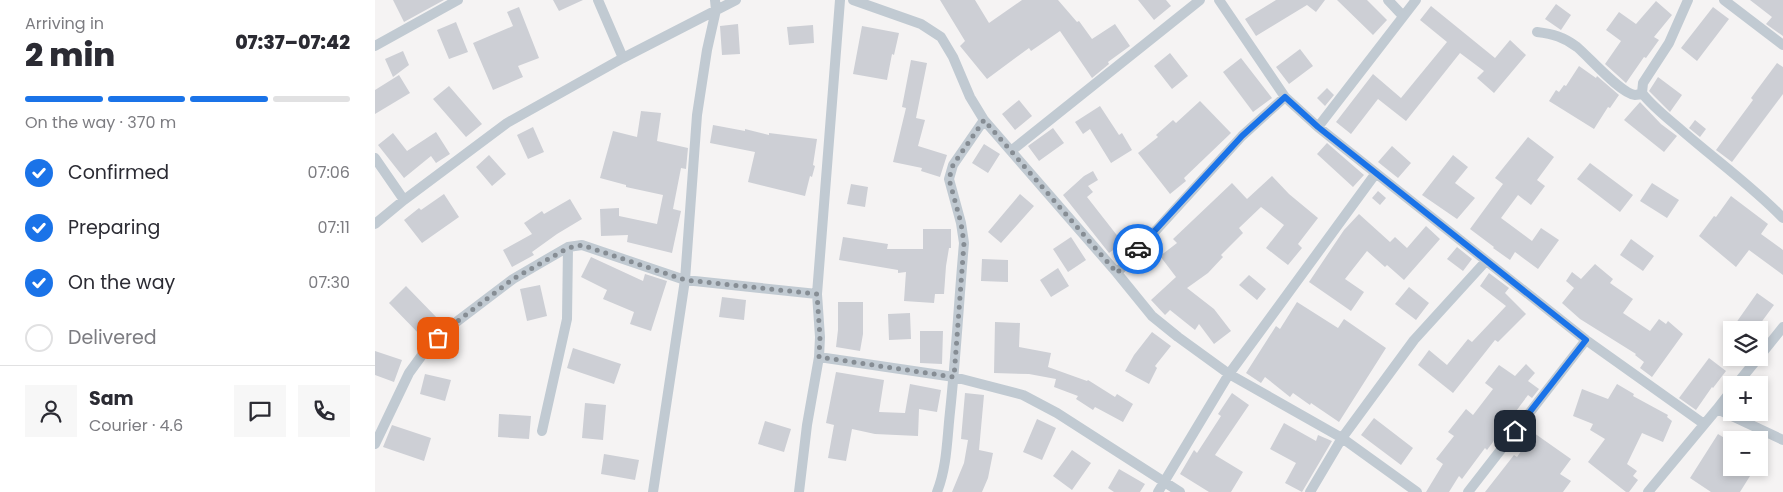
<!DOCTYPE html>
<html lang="en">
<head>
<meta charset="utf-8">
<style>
  :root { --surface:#fff; --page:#f7f7f7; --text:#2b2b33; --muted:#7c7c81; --line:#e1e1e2; --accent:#1a73e8 }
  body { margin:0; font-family:Poppins,sans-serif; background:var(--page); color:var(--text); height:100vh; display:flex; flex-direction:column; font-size:19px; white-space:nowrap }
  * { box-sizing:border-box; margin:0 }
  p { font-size:16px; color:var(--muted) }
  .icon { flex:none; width:28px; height:28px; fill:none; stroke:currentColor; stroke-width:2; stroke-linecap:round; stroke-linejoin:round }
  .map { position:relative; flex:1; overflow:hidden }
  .sheet { display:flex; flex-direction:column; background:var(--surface); width:375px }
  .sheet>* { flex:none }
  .controls { position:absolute; left:1348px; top:321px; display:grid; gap:10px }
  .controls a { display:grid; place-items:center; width:45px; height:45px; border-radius:0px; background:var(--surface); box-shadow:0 2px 8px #0003; font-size:25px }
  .pin { position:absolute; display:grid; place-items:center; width:42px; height:42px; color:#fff; margin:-21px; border-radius:10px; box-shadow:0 2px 8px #0006 }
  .courier { position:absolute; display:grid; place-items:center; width:50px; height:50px; margin:-25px; border:4px solid #1a73e8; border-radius:50%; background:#fff; color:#222; box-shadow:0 1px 6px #0007 }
  .head em { font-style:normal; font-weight:800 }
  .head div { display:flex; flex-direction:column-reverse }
  .head { display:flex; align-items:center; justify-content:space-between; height:85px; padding:0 25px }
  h1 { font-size:32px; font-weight:800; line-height:38px }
  .bar { display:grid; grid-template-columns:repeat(4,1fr); gap:8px 5px; align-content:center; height:60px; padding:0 25px }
  .bar i { height:6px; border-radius:4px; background:var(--line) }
  .bar .current { background:var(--accent) }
  .bar p { grid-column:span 4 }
  .line { display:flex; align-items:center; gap:12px; padding:0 25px; border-top:1px solid var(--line) }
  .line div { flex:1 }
  .round { display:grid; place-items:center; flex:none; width:52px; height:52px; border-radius:0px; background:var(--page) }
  ol { padding:0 25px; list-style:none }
  li { display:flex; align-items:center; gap:15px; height:55px }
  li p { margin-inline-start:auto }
  li .icon { padding:5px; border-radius:50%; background:var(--accent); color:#fff; stroke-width:4 }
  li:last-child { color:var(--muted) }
  li i { width:28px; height:28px; border:2px solid var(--line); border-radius:50% }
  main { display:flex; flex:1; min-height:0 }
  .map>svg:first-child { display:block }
</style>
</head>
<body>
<main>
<section class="sheet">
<div class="head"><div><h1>2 min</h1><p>Arriving in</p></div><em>07:37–07:42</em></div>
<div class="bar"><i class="current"></i><i class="current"></i><i class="current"></i><i></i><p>On the way · 370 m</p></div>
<ol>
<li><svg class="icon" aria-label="check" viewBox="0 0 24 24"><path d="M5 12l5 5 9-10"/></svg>Confirmed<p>07:06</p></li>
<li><svg class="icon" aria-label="check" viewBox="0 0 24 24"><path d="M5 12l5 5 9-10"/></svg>Preparing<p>07:11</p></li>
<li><svg class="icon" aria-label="check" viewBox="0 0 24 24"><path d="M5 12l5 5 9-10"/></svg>On the way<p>07:30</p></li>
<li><i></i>Delivered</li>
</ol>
<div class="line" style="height:90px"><a class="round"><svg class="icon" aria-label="person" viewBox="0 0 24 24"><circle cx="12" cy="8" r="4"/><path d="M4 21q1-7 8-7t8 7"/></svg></a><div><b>Sam</b><p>Courier · 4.6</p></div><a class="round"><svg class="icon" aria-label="chat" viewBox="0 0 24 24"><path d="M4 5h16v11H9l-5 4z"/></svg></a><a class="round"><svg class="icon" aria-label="phone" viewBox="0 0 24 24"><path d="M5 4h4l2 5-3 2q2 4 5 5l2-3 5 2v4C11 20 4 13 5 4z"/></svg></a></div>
</section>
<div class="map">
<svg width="1408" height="492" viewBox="0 0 1408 492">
  <rect width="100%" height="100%" fill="#f5f3f3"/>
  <!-- building -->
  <path fill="#cdcfd5" d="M18,0H69L29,22Z
    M178,0H208L184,11Z
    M565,0H600L614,23L647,0H683L702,22L704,21L717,39L740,24L755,46L733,62L734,64L717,78L685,31L656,51L654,48L612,79L585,46L590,41Z
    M763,0H791L796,6L779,20Z
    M901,0H950L941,12L932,5L881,36L870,19Z
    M962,0H992L1012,20L998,35Z
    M1375,0H1408V36L1391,24L1397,17Z
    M1281,1L1297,15L1279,37L1284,40L1271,58L1269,57L1251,83L1230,64L1246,41L1231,30L1244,12L1261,24Z
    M1181,4L1196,15L1186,30L1170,19Z
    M1056,6L1120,58L1135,40L1151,55L1119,93L1102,78L1109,71L1085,53L1031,121L1003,99L976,134L961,122L998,74L1026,98L1072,42L1045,20Z
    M144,7L164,58L143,66L148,77L118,90L98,43L138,26L132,12Z
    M1338,7L1354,19L1322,61L1306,48Z
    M81,22L93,52L74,59L62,30Z
    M363,24L365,54L347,55L345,26Z
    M438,25L439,43L414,45L412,27Z
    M487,26L524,33L519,55L517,54L512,80L478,74Z
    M925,49L938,66L914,84L901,67Z
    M28,51L34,65L18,77L10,59Z
    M795,53L813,76L797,89L779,66Z
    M866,58L897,98L878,112L848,72Z
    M536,60L552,63L541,118L550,120L543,146L572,155L565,177L546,171L547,168L518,162L531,108L527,107Z
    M1402,63L1408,67V94L1357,162L1341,150L1378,100L1376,98Z
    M1204,66L1221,78L1222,76L1244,95L1235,108L1233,107L1219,129L1174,101L1181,90L1184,92L1189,85L1191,86Z
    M24,75L35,93L0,114V90Z
    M1283,77L1307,95L1295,112L1274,91Z
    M74,86L107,124L91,137L58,99Z
    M952,88L959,95L950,106L942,98Z
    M644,100L657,116L640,130L627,114Z
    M825,101L856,133L809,178L811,181L795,194L763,153L783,137L781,135L798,120L801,123Z
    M1265,102L1286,124L1302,136L1289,152L1249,120Z
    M725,106L744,135L747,133L757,150L736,163L715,129L708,134L700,122Z
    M266,111L286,113L282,141L313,148L311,169L306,168L298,209L306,211L297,253L252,242L253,235L226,236L225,209L244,208V216L282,224L288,195L251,187V185L225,178L238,131L262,137Z
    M1320,120L1331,129L1325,137L1314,128Z
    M338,125L370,131V129L394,135V133L442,139L438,165L440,166L437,177L435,176L430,196L373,182L380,152L335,143Z
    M158,127L169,152L153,159L142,135Z
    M678,128L689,143L664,161L653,146Z
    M61,132L75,154L61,163L56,156L29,178L3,145L18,133L32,151Z
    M1153,137L1179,157L1162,180L1170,186L1156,205L1143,195L1126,218L1157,241L1166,228L1184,240L1163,269L1140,252L1135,260L1118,248L1119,247L1095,229L1128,184L1120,178Z
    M952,143L989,175L978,187L942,154Z
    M609,144L625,154L613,173L597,163Z
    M1017,146L1036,163L1023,178L1003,162Z
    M114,155L131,174L117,186L101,167Z
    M1078,155L1093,167L1080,183L1100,198L1082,219L1047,195Z
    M1215,163L1258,195L1245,212L1202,179Z
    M718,171L723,180L713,186L718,192L712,197L748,243L734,253L688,195L709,176Z
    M897,176L914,194L943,218L923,244L927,248L913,265L891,248L909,225L886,207L864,228L868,233L846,255L848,257L833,273L812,288L839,309L856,331L839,344L824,324L820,330L795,310L790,315L776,300L801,277L785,256L802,243L798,239L857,183L872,199Z
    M1277,183L1304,200L1292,218L1265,201Z
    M476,184L493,187L490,207L472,204Z
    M1003,191L1011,198L1005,205L997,198Z
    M69,194L84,217L47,243L29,220L44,208L46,210Z
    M645,194L659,206L626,243L613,232Z
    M1356,196L1393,224L1386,234L1408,250V275L1374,250L1361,267L1324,236L1339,216L1341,217Z
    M195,199L207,219L182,234L157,252L159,255L137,267L128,250L157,234L149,223L167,211L169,214Z
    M984,214L1015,242L1020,237L1032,248L1051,226L1065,239L1029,280L1012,265L1010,267L992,251L970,279L989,292L976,311L934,282L969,230Z
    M548,229H576V248H574L571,266L569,294H560L559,303L529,301L531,272L523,273V270L464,260L468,237L513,244L512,249H548Z
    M696,237L711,260L693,272L678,249Z
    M1256,239L1279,256L1268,271L1245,255Z
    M1082,247L1097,259L1088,271L1072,259Z
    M216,257L268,281L270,274L292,281L276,331L255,324L259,312L228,299L232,290L206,277Z
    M607,259L633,260V282L606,281Z
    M1220,264L1238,279L1235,283L1258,299L1248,313L1275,331L1284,319L1291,324L1293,321L1308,334L1277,377L1265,368L1269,362L1260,355L1261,354L1205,319L1187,303L1199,288L1191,281L1197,272L1206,279Z
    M683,268L694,286L676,297L665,280Z
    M1114,273L1134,288L1130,293L1151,314L1123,342L1120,340L1078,393L1043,365L1054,350L1072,365L1093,339L1097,342L1131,306L1105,286Z
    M874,275L891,289L882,300L864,285Z
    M165,285L172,316L152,321L145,289Z
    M31,286L64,320L47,337L14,303Z
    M1034,287L1054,303L1041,320L1020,304Z
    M1382,293L1399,305L1385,324L1383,323L1378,330H1356Z
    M347,297L371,300L369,320L344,317Z
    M463,302H488V334L485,351L461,347L463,330Z
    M922,302L963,328L969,319L1011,348L964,422L936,403L935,405L918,393L915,397L890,377L886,383L871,373L901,326L905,329Z
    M535,313L536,339L514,340L513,314Z
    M620,322L645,323L644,347L676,353L673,367L712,381L713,380L740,397L742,394L758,404L748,422L720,407L718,410L701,399L703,396L679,387L681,379L654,374L619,373Z
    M545,331H568L567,364L545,363Z
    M777,332L796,346L780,366L782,368L774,384L750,371L759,355Z
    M198,348L246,364L239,384L192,368Z
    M0,351L27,360L19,382L0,375Z
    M1334,358L1351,371L1338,388L1337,387L1321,410L1304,398Z
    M1151,364L1160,373L1153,381L1164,389L1157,398L1153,395L1112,450L1110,448L1087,479L1084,476L1074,492H1051L1068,464L1061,459L1079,436L1073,432L1091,409L1098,415L1118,389L1110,383L1124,365L1140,376Z
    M461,372L509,380L504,412L530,413L535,384L566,390L562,412L544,409L543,436L500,434L477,429L471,461L453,458L459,425L451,423Z
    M50,374L76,380L70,401L45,394Z
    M1242,384L1259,394L1258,396L1293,415L1292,417L1297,421L1288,442L1267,433L1252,464L1262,471L1258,476L1263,480L1254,492H1251L1213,462L1230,439L1215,430L1218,424L1198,416L1207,389L1233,399Z
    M590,393L609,395L604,450L618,453L613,478L607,492H577L589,463L593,440L586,439Z
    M857,393L874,405L840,455L868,472L856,492H834L805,474L819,450L822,453L846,416L843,414Z
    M210,403L231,405L228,440L207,438Z
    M124,414L156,416L154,439L123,437Z
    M999,418L1038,448L1026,465L986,435Z
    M662,419L681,428L667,460L648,452Z
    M390,421L416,429L409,452L383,444Z
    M909,423L941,441L943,435L957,441L927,492L910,483L921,463L895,449Z
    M17,425L56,438L49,461L8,447Z
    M1159,433L1196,459L1185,474L1196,481L1188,492H1110L1139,455L1142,457Z
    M1343,434L1356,442V468H1380L1365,492H1336L1315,478Z
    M697,450L716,463L697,490L678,476Z
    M229,454L264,460L260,480L226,474Z
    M744,469L770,484L765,492H739L733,488Z"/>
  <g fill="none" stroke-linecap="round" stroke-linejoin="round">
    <!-- minor -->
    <path stroke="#c1cad2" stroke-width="10" d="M478,0L546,24L566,37L578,57L595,97L609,120L742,273L777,316L803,337L854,374L967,438L1042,492
      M844,0L910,97L943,127L1211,340L1329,424
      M1013,0L1028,16
      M1313,0L1294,43L1268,83L1267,93C1277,106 1291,117 1304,128C1338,158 1376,185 1408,218
      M1349,0L1408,45
      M1162,32C1178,34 1189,37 1202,47C1214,57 1246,94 1260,95C1262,95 1265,94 1267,93
      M0,46L83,0
      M248,58L361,0
      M943,127L1041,0
      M636,151L825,0
      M0,158L29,200
      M0,224L29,200L132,123L248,58L223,0
      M742,273L867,136L910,97
      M444,357L579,377L648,395L682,413L805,492
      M1384,357L1408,327
      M1361,385L1383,358
      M1342,409L1356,391
      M167,431L192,319L193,247
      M0,444L34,373L50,351L76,326L138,279L193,247L207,245L310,280L442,294
      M278,492L310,280L322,115L332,50L341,10L340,0
      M424,492L432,425L444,357L445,337L442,294L465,0
      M562,492C572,467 572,439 575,412C581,356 584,299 589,243L586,223L574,179L578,165L609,120
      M783,492L854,374L1001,173
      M935,492L967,438L1039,340L1111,261
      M1093,492L1211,340
      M1273,492L1342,409L1408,440"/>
  </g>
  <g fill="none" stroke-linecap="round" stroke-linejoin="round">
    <!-- done -->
    <path stroke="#868d94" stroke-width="5" stroke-dasharray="0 9" d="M63,338L76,326L138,279L193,248L207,245L310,280L442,294L445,337L444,357L579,377L589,243L586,223L574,179L578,165L609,120L742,273L763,249"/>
    <!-- route -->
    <path stroke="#1a73e8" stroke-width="6" d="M763,249L867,136L910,97L943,127L1211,340L1140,431"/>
  </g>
</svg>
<div class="controls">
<a><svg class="icon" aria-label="layers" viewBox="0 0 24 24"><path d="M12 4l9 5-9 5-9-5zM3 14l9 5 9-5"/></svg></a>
<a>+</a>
<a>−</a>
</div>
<div class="pin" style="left:63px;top:338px;background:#ea580c"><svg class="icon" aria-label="bag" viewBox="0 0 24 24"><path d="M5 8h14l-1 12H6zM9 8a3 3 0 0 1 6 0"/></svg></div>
<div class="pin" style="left:1140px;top:431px;background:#1f2937"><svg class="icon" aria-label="home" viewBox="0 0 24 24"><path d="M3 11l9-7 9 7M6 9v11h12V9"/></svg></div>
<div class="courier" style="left:763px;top:249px"><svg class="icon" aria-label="car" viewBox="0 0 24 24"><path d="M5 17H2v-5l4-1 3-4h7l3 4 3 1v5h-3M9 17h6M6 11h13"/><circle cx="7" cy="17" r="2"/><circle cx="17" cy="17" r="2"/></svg></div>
</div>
</main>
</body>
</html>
